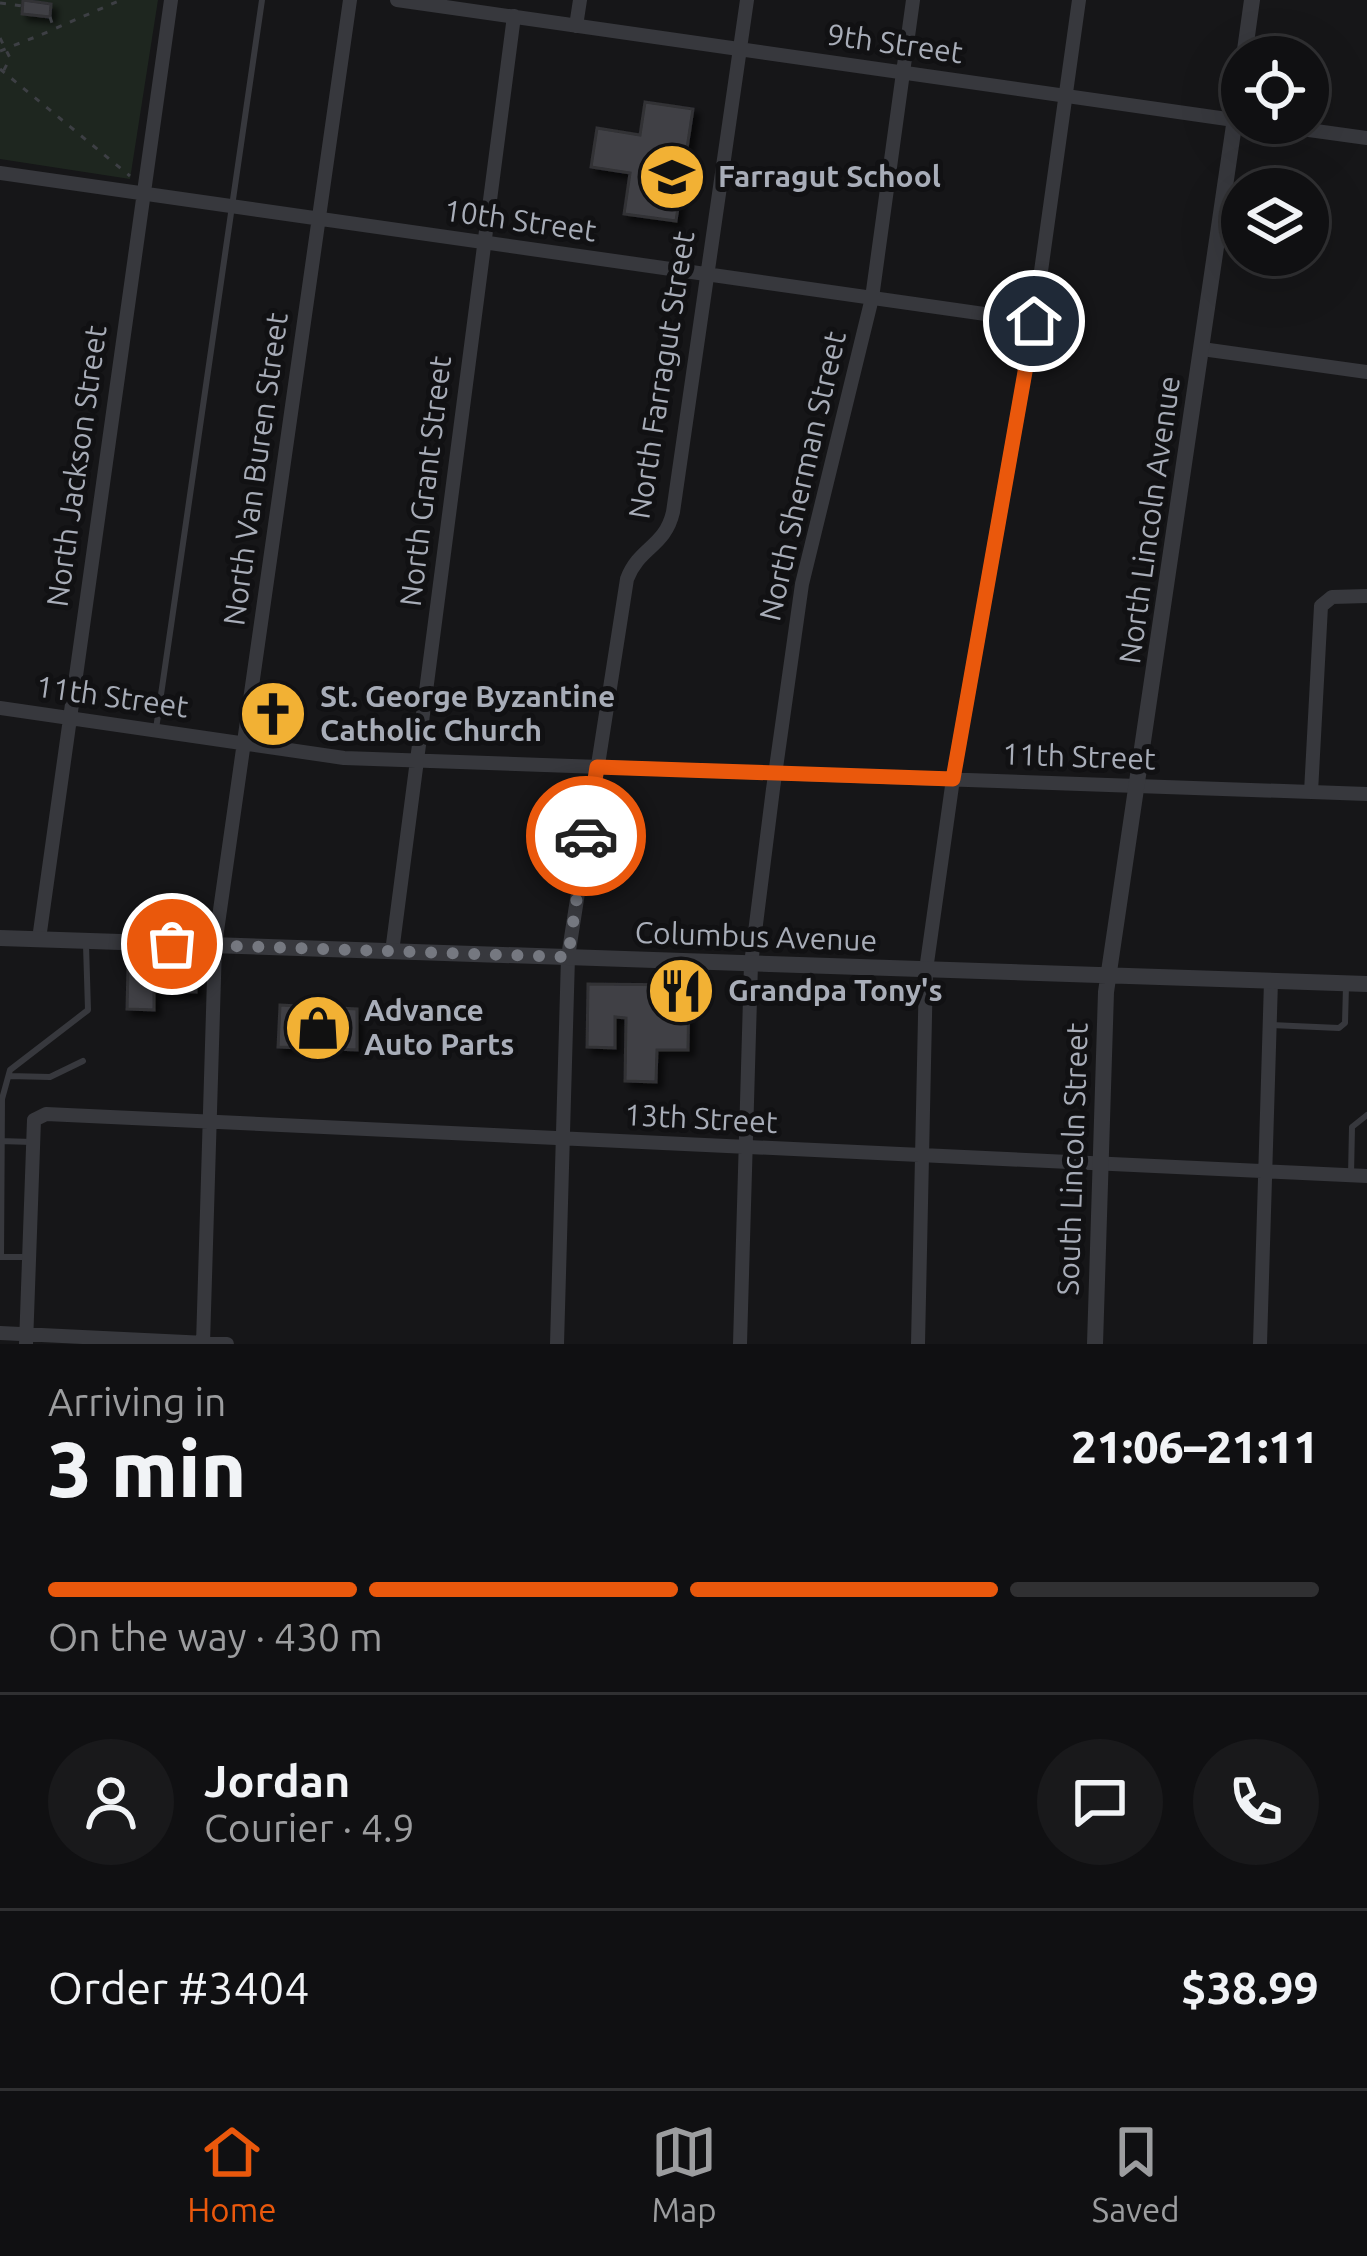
<!DOCTYPE html>
<html lang="en">
<head>
<meta charset="utf-8">
<style>
  :root { --surface:#101012; --page:#19191b; --text:#f1f3f6; --muted:#9c9d9f; --line:#303032; --accent:#ea580c }
  body { margin:0; font-family:Ubuntu,sans-serif; background:var(--page); color:var(--text); height:100vh; display:flex; flex-direction:column; font-size:45px; white-space:nowrap }
  * { box-sizing:border-box; margin:0 }
  p { font-size:39px; color:var(--muted) }
  .icon { flex:none; width:66px; height:66px; fill:none; stroke:currentColor; stroke-width:2; stroke-linecap:round; stroke-linejoin:round }
  .map { position:relative; height:1344px; overflow:hidden }
  .drawer { display:flex; flex-direction:column; background:var(--surface); flex:1 }
  .drawer>* { flex:none }
  .fabs { position:absolute; left:1221px; top:36px; display:grid; gap:24px }
  .fabs a { display:grid; place-items:center; width:108px; height:108px; border-radius:50%; background:var(--surface); box-shadow:0 12px 48px #0002,0 0 0 3px var(--line); font-size:60px }
  .pin { position:absolute; display:grid; place-items:center; width:102px; height:102px; color:#fff; margin:-51px; border:6px solid #fff; border-radius:50%; box-shadow:0 3px 12px #0007 }
  .courier { position:absolute; display:grid; place-items:center; width:120px; height:120px; margin:-60px; border:9px solid #ea580c; border-radius:50%; background:#fff; color:#222; box-shadow:0 3px 15px #0007 }
  .headline em { font-style:normal; font-weight:800 }
  .headline div { display:flex; flex-direction:column-reverse }
  .headline { display:flex; align-items:center; justify-content:space-between; height:204px; padding:0 48px }
  h1 { font-size:78px; font-weight:800; line-height:90px }
  .bar { display:grid; grid-template-columns:repeat(4,1fr); gap:18px 12px; align-content:center; height:144px; padding:0 48px }
  .bar i { height:15px; border-radius:9px; background:var(--line) }
  .bar .on { background:var(--accent) }
  .bar p { grid-column:span 4 }
  .line { display:flex; align-items:center; gap:30px; padding:0 48px; border-top:3px solid var(--line) }
  .line div { flex:1 }
  .round { display:grid; place-items:center; flex:none; width:126px; height:126px; border-radius:63px; background:var(--page) }
  .tab-bar { display:flex; justify-content:space-around; align-items:center; height:168px; border-top:3px solid var(--line); background:var(--surface); font-size:33px; color:var(--muted) }
  .tab-bar a { display:grid; justify-items:center; gap:6px }
  .tab-bar .on { color:var(--accent) }
  .map>svg:first-child { display:block }
</style>
</head>
<body>
<div class="map">
<svg width="1367" height="1344" viewBox="0 0 1367 1344">
  <defs>
    <filter id="shadow"><feDropShadow dx="5.5" dy="5.5" stdDeviation="3" flood-color="#0009"/></filter>
  </defs>
  <rect width="100%" height="100%" fill="#161618"/>
  <!-- green -->
  <path fill="#1e261f" d="M0,0H158L130,179L0,159Z"/>
  <!-- building -->
  <path fill="#404145" stroke="#303034" stroke-width="3" filter="url(#shadow)" d="M23,0L51,4L50,17L22,14Z
    M645,102L693,109L676,221L624,214L630,173L591,167L597,128L640,135Z
    M128,965L196,968V992L154,991V1010L127,1009Z
    M588,984L689,985L688,1050H657L656,1082L625,1081L626,1018L615,1017V1048L587,1047Z
    M280,1005L357,1009V1050L278,1047Z"/>
  <g fill="none" stroke-linecap="round" stroke-linejoin="round">
    <!-- path -->
    <path stroke="#3d3f44" stroke-width="3" stroke-dasharray="6 9" stroke-linecap="butt" d="M0,3L22,6
      M50,17L54,29L121,0
      M0,38L10,58L0,78
      M0,51L53,30
      M0,69L130,176"/>
    <!-- service -->
    <path stroke="#37383d" stroke-width="6" d="M156,729L262,0
      M1271,1025L1339,1028L1345,1023L1346,986
      M9,1076L50,1077L83,1061
      M0,1141L32,1142
      M1351,1175L1352,1127L1367,1115
      M0,1257H27
      M1,1257L2,1099L10,1070L88,1010L86,945"/>
    <!-- minor -->
    <path stroke="#37383d" stroke-width="14" d="M397,0L1241,121
      M576,26L580,0
      M1258,123L1367,138
      M0,173L1034,321
      M1202,349L1367,372
      M0,708L344,758L1367,794
      M1311,792L1321,606L1332,597L1367,596
      M39,939L171,0
      M392,952L514,16
      M0,1333L227,1344
      M26,1344L34,1120L46,1114L1367,1176
      M203,1344L215,945L350,0
      M557,1344L568,957L627,579C639,547 665,547 673,512L747,0
      M740,1344L751,964L773,789L802,584L872,298L913,0
      M918,1344L926,970L953,779L1034,321L1079,0
      M1260,1344L1271,981"/>
    <!-- tertiary -->
    <path stroke="#37383d" stroke-width="16" d="M1244,57L1252,0
      M0,938L1367,984
      M1095,1344L1106,992L1242,71"/>
  </g>
  <g fill="none" stroke-linecap="round" stroke-linejoin="round">
    <!-- done -->
    <path stroke="#757880" stroke-width="12" stroke-dasharray="0 21.6" d="M172,944L568,957L586,836"/>
    <!-- route -->
    <path stroke="#ea580c" stroke-width="15" d="M586,836L597,767L953,779L1034,321"/>
  </g>
  <!-- icons -->
  <defs>
    <g id="school-disc" transform="scale(3.45)"><circle r="9.5" fill="#f2b134" stroke="#111113"/><path d="M0-5L7-2L0 1L-7-2ZM-4 1L0 2.5L4 1V4Q0 6-4 4Z" fill="#111"/></g>
    <g id="church-disc" transform="scale(3.45)"><circle r="9.5" fill="#f2b134" stroke="#111113"/><path d="M-1.2-6h2.4v3.5h3.3v2.4h-3.3V6h-2.4V-.1h-3.3v-2.4h3.3Z" fill="#111"/></g>
    <g id="restaurant-disc" transform="scale(3.45)"><circle r="9.5" fill="#f2b134" stroke="#111113"/><path d="M-5-6h1v4h1v-4h1v4h1v-4h1v5L-1.5 .5V6h-2V.5L-5-1ZM5-6V6H3V1.5H1.5Q1.5-4 5-6Z" fill="#111"/></g>
    <g id="shop-disc" transform="scale(3.45)"><circle r="9.5" fill="#f2b134" stroke="#111113"/><path d="M-5-2.5h2.3a2.7 3.5 0 0 1 5.4 0H5L5.5 6h-11ZM-1.5-2.5h3a1.5 2.3 0 0 0-3 0Z" fill="#111"/></g>
  </defs>
  <g fill-rule="evenodd">
    <use href="#school-disc" x="672" y="177"/>
    <use href="#church-disc" x="273" y="714"/>
    <use href="#restaurant-disc" x="681" y="991"/>
    <use href="#shop-disc" x="318" y="1028"/>
  </g>
  <g text-anchor="middle" stroke-width="10" stroke-linejoin="round" paint-order="stroke">
    <!-- street labels -->
    <g font-size="30" fill="#a8adb8" stroke="#111113">
      <text transform="translate(895 44) rotate(8)" y="10">9th Street</text>
      <text transform="translate(520 221) rotate(8)" y="10">10th Street</text>
      <text transform="translate(662 375) rotate(-81)" y="10">North Farragut Street</text>
      <text transform="translate(77 466) rotate(-82)" y="10">North Jackson Street</text>
      <text transform="translate(256 469) rotate(-82)" y="10">North Van Buren Street</text>
      <text transform="translate(803 476) rotate(-77)" y="10">North Sherman Street</text>
      <text transform="translate(426 481) rotate(-83)" y="10">North Grant Street</text>
      <text transform="translate(1150 520) rotate(-82)" y="10">North Lincoln Avenue</text>
      <text transform="translate(112 697) rotate(8)" y="10">11th Street</text>
      <text transform="translate(1079 757) rotate(2)" y="10">11th Street</text>
      <text transform="translate(756 937) rotate(2)" y="10">Columbus Avenue</text>
      <text transform="translate(701 1119) rotate(3)" y="10">13th Street</text>
      <text transform="translate(1073 1159) rotate(-88)" y="10">South Lincoln Street</text>
    </g>
    <!-- poi labels -->
    <g font-size="30" font-weight="bold" fill="#a8adb8" stroke="#111113" text-anchor="start">
      <text x="718" y="187">Farragut School</text>
      <text x="320" y="707">St. George Byzantine<tspan x="320" dy="34">Catholic Church</tspan></text>
      <text x="728" y="1001">Grandpa Tony's</text>
      <text x="364" y="1021">Advance<tspan x="364" dy="34">Auto Parts</tspan></text>
    </g>
  </g>
</svg>
<div class="fabs">
<a><svg class="icon" aria-label="locate" viewBox="0 0 24 24"><circle cx="12" cy="12" r="6"/><path d="M12 2v4M12 18v4M2 12h4M18 12h4"/></svg></a>
<a><svg class="icon" aria-label="layers" viewBox="0 0 24 24"><path d="M12 4l9 5-9 5-9-5zM3 14l9 5 9-5"/></svg></a>
</div>
<div class="pin" style="left:172px;top:944px;background:#ea580c"><svg class="icon" aria-label="bag" viewBox="0 0 24 24"><path d="M5 8h14l-1 12H6zM9 8a3 3 0 0 1 6 0"/></svg></div>
<div class="pin" style="left:1034px;top:321px;background:#1f2937"><svg class="icon" aria-label="home" viewBox="0 0 24 24"><path d="M3 11l9-7 9 7M6 9v11h12V9"/></svg></div>
<div class="courier" style="left:586px;top:836px"><svg class="icon" aria-label="car" viewBox="0 0 24 24"><path d="M5 17H2v-5l4-1 3-4h7l3 4 3 1v5h-3M9 17h6M6 11h13"/><circle cx="7" cy="17" r="2"/><circle cx="17" cy="17" r="2"/></svg></div>
</div>
<section class="drawer">
<div class="headline"><div><h1>3 min</h1><p>Arriving in</p></div><em>21:06–21:11</em></div>
<div class="bar"><i class="on"></i><i class="on"></i><i class="on"></i><i></i><p>On the way · 430 m</p></div>
<div class="line" style="height:216px"><a class="round"><svg class="icon" aria-label="person" viewBox="0 0 24 24"><circle cx="12" cy="8" r="4"/><path d="M4 21q1-7 8-7t8 7"/></svg></a><div><b>Jordan</b><p>Courier · 4.9</p></div><a class="round"><svg class="icon" aria-label="chat" viewBox="0 0 24 24"><path d="M4 5h16v11H9l-5 4z"/></svg></a><a class="round"><svg class="icon" aria-label="phone" viewBox="0 0 24 24"><path d="M5 4h4l2 5-3 2q2 4 5 5l2-3 5 2v4C11 20 4 13 5 4z"/></svg></a></div>
<div class="line" style="height:156px"><div>Order #3404</div><b>$38.99</b></div>
</section>
<nav class="tab-bar">
<a class="on"><svg class="icon" aria-label="home" viewBox="0 0 24 24"><path d="M3 11l9-7 9 7M6 9v11h12V9"/></svg>Home</a>
<a><svg class="icon" aria-label="map" viewBox="0 0 24 24"><path d="M3 6l6-2 6 2 6-2v14l-6 2-6-2-6 2zM9 4v14M15 6v14"/></svg>Map</a>
<a><svg class="icon" aria-label="saved" viewBox="0 0 24 24"><path d="M7 4h10v16l-5-4-5 4z"/></svg>Saved</a>
</nav>
</body>
</html>
